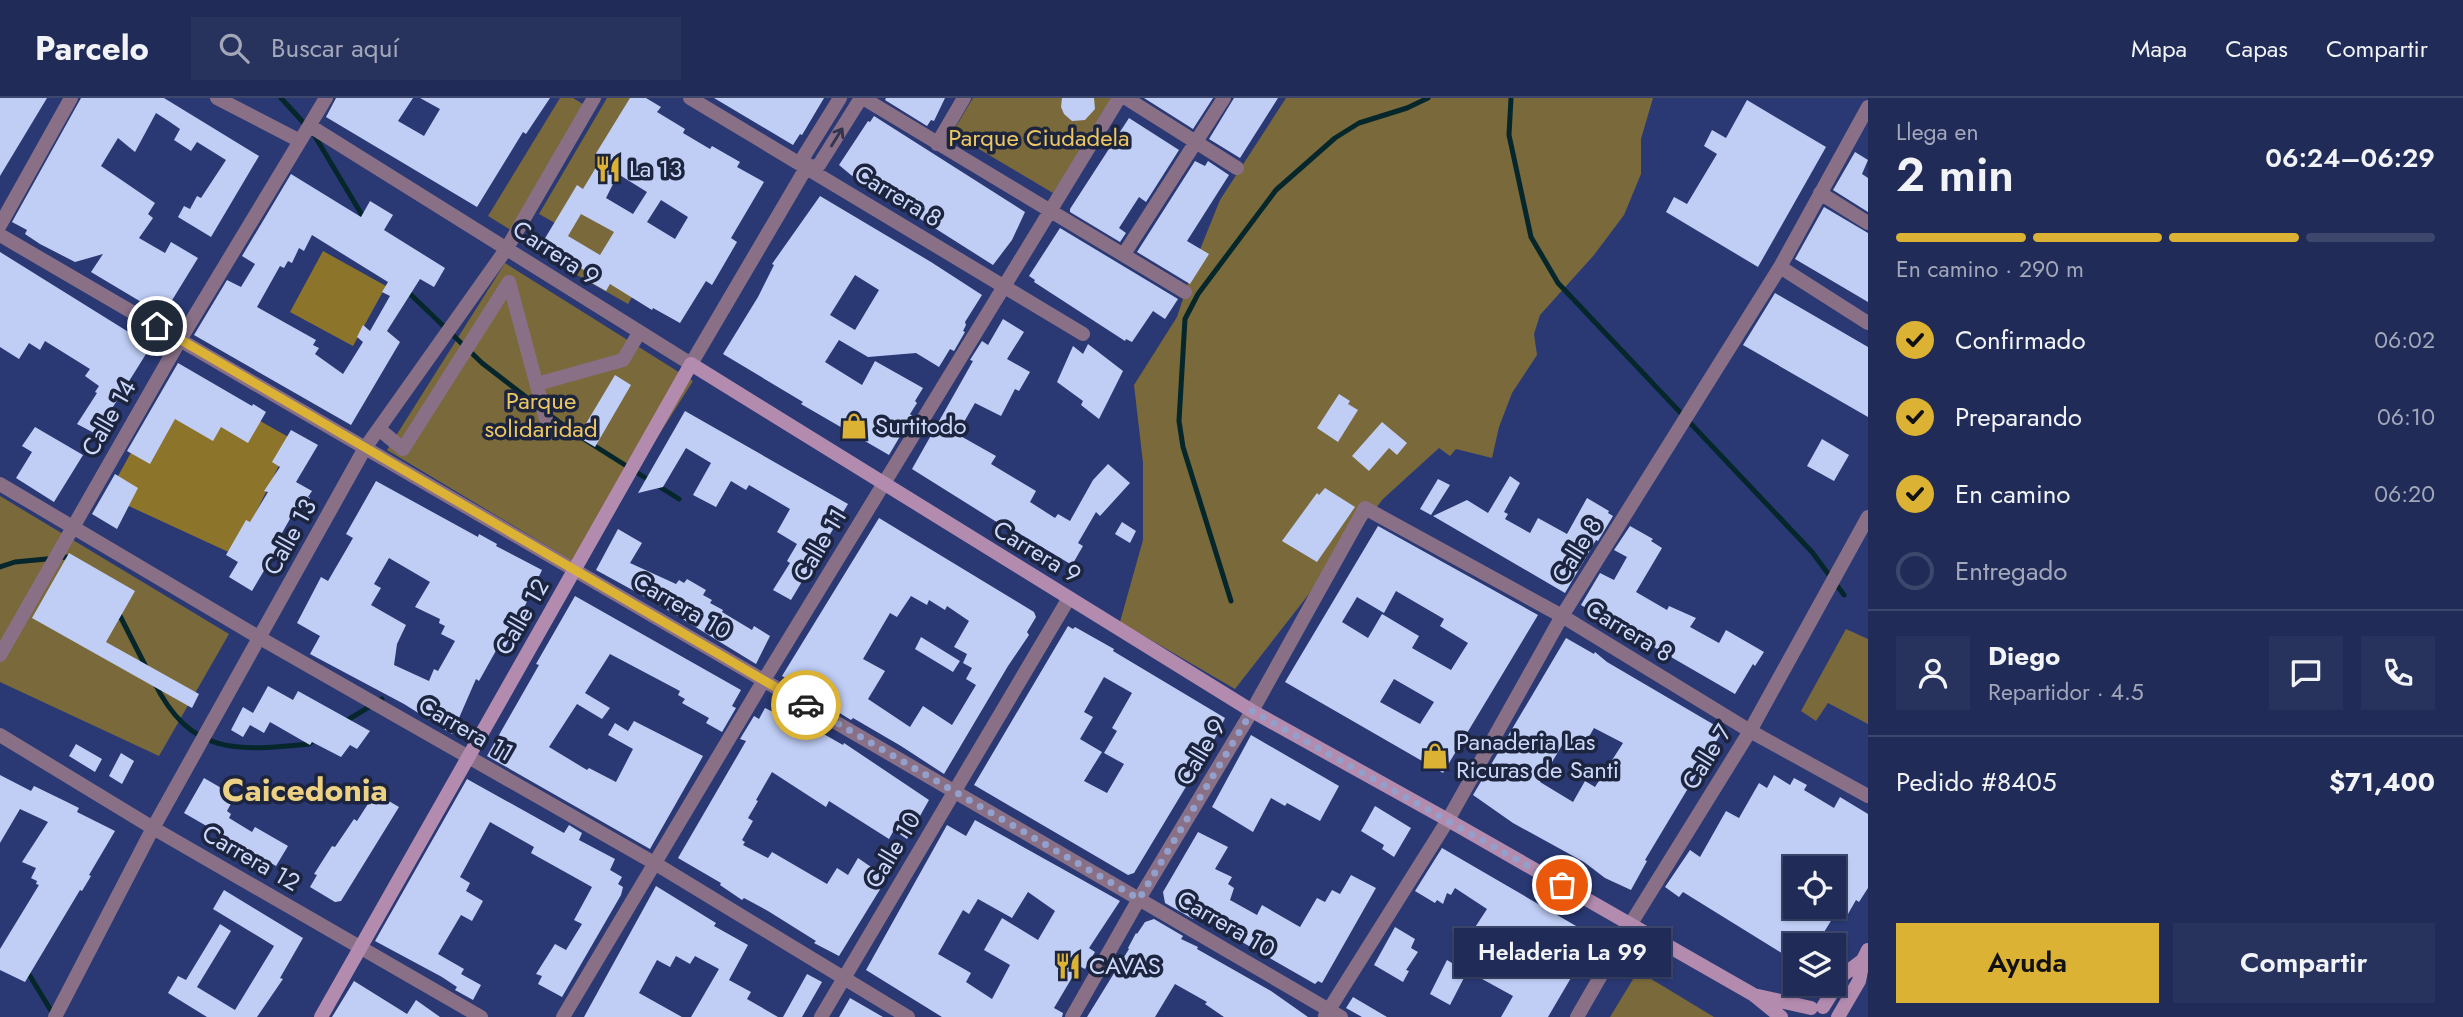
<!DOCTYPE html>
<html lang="es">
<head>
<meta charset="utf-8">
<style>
  :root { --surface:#202b57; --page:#28335d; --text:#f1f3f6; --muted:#a2a7ba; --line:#3d476d; --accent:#dbb233 }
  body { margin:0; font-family:Jost,sans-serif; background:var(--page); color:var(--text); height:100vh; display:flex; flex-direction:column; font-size:26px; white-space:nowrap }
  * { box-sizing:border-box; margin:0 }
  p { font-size:23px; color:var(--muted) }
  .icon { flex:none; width:38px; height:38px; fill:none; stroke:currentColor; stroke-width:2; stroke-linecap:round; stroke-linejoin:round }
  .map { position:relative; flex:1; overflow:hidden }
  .panel { display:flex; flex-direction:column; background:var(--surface); width:595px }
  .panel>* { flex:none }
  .tools { position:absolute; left:1783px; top:758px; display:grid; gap:14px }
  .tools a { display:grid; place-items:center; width:63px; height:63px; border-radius:0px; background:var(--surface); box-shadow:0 2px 5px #0004,0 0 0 2px var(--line); font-size:35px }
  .pin { position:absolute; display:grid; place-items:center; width:60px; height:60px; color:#fff; margin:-30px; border:4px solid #fff; border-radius:50%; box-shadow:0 2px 7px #0007 }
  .courier { position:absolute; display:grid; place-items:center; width:70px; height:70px; margin:-35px; border:5px solid #dbb233; border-radius:50%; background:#fff; color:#222; box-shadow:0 2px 9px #0007 }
  .bubble { position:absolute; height:49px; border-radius:0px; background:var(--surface); box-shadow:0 2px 5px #0004,0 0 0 2px var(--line); font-size:23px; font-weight:600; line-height:49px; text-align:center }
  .summary em { font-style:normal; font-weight:600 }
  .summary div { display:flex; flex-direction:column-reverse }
  .summary { display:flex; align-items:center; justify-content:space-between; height:119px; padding:0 28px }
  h1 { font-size:46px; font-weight:600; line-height:52px }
  .bar { display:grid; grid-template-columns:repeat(4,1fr); gap:10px 7px; align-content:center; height:84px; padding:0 28px }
  .bar i { height:9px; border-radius:5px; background:var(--line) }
  .bar .selected { background:var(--accent) }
  .bar p { grid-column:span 4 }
  .line { display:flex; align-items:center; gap:18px; padding:0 28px; border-top:2px solid var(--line) }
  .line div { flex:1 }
  .round { display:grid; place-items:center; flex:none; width:74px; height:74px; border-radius:0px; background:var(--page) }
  ol { padding:0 28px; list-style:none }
  li { display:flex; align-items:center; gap:21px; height:77px }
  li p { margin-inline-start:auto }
  li .icon { padding:7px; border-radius:50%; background:var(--accent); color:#111; stroke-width:4 }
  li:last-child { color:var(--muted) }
  li i { width:38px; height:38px; border:4px solid var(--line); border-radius:50% }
  .action { display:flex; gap:14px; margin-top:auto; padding:14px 28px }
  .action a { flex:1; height:80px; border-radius:0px; background:var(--accent); color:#111; font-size:28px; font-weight:600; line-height:80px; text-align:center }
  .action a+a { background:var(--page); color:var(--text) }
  header { display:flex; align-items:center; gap:42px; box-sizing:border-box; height:98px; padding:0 35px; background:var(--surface); border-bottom:2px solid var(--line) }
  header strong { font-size:33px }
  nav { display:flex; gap:38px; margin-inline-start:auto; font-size:24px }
  .search { width:490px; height:63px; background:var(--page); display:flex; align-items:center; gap:18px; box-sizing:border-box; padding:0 24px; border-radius:0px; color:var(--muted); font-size:26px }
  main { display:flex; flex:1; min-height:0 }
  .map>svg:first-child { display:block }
</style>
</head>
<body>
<header>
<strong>Parcelo</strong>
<div class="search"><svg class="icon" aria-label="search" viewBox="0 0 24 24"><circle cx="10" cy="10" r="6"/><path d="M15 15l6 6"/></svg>Buscar aquí</div>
<nav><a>Mapa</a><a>Capas</a><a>Compartir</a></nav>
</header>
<main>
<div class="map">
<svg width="1868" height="919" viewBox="0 0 1868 919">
  <rect width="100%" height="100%" fill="#2a3974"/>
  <!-- green -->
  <path fill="#7a693b" d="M560,0H573L586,8L511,132L488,118Z
    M607,0H636L562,129L539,116Z
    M973,0H1112L1053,95L952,35Z
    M1286,0H1653L1641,41V76L1624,117L1594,157L1540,217L1534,236L1537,257L1512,295L1499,329L1492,360L1456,351L1450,358L1439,350L1383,401L1235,591L1120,524L1143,442V365L1134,287L1177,219L1195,164L1220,102Z
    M575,111L656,157L628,206L547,160Z
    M505,165L693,283L577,466L387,352Z
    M0,398L229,536L159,658L0,584Z
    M1846,531L1868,541V626L1828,605L1816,623L1801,613Z
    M1638,873L1714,919H1610Z"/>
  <!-- forest -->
  <path fill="#8d742b" d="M323,153L386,188L353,248L290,214Z
    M175,275L292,341L235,457L107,398Z"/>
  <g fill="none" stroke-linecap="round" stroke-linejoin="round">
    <!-- stream -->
    <path stroke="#05272c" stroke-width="5" d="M281,0L313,35L365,122
      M1511,0L1509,37L1531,139L1558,185L1812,454L1844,497
      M407,193L482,265L539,309
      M547,315L571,333L679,401
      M0,469L15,464L67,459L72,462
      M1231,503L1183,349L1179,323L1185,221L1198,196L1276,92L1335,40L1359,25L1407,10L1428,0
      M117,512L146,569
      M154,584C191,658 236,653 309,646L313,643
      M346,623L382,601
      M27,873L53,916"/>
  </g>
  <!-- building -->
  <path fill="#c0cef6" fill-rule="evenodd" d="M0,0H47L0,78Z
    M81,0H164L259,58L211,139L178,119L184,108L190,111L197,98L201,100L226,62L197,44L191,53L174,42L180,31L170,24L156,15L135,54L118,40L101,68L155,105L148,116L153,120L139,140L165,155L171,144L198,160L163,217L91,174L103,156L75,164L40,146L25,136L27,132L12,124Z
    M336,0H413L398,23L424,38L440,11L420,0H550L526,36L523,34L477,109L326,19Z
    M630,0H646L661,9L657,14L685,31L683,35L710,51L712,48L740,64L737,69L764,84L731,140L737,144L726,163L712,187L706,183L680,225L653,210L652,212L610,186L606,193L592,185L596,179L541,147L577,87L583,91L601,61L595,57ZM618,76L647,94L633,116L606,100ZM661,102L688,119L675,141L647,124ZM581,116L614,134L600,157L568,138Z
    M714,0H824L802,37L800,36L793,47Z
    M886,0H945L934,23L931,22L927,28L885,2Z
    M1062,0H1094L1095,11L1085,22L1072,23L1064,16L1061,9Z
    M1144,0H1213L1193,31Z
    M1234,0H1278L1240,60L1209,41Z
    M1747,2L1826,49L1758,169L1666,114L1674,99L1687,106L1717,56L1704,48L1712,32L1726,40Z
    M874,18L1025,114L1012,142L993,167L851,77L839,67L868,23L870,24Z
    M1129,20L1179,52L1146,104L1139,99L1119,130L1126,135L1120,144L1070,114V111Z
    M1855,54L1868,62L1862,76L1868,80V114L1833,92Z
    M1195,63L1205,68L1208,63L1229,77L1187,143L1209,156L1190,186L1137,154Z
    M291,76L361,119L370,103L393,117L384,132L445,170L434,189L420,181L387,233L400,244L351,327L194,237L227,182L241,189L255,166L242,158ZM312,137L388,184L382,194L390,198L370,233L363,227L357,239L363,244L343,276L315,256L319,250L313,247L316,242L257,209L280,168L284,170L288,163L292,165L299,150L304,153Z
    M820,98L931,164L982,197L965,224L966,227L963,233L965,234L954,253L950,251L939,269L916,255L868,259L839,242L825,264L862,287L875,263L923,290L915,303L917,305L910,316L912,318L889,357L801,306L803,304L723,256L758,199L774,167L772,166ZM855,177L879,192L855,232L830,217Z
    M1824,109L1868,135V204L1795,161Z
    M1060,130L1178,201L1165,221L1153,213L1132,244L1126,241L1125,243L1034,184L1035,182L1029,178Z
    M0,154L151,248L96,336L77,326L97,295L95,294L99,288L85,278L90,271L45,243L40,252L29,245L19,261L0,249Z
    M1775,195L1868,249V319L1743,247Z
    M1003,221L1024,234L1007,261L1030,274L1019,293L1015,291L1001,318L975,305L957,336L996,358L991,366L1036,393L1030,404L1055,420L1058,416L1070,423L1093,382L1108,366L1130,385L1100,418L1096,414L1078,445L1083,448L1072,467L1005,427L1003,428L912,371L973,263L970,262L982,243L988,247Z
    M1088,246L1123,273L1099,321L1081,307L1083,303L1057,284L1073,248L1083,256Z
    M178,265L252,308L253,306L266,314L248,345L221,329L213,343L175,321L150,366L127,353Z
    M615,277L631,287L595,349L578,339Z
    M1339,296L1350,303L1348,306L1358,312L1338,344L1317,330Z
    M685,313L848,406L791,502L773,492L790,465L787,463L797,446L777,434L790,411L749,387L746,392L731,383L716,409L693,397L711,365L686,350L663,389L638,395Z
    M1382,324L1407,345L1397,357L1389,350L1369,373L1352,358Z
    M35,329L83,357L54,404L16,380L32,354L22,348Z
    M291,332L318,347L296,384L312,393L308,399L310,400L295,421L291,419L278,442L281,444L252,493L229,479L238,464L226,457L246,422L250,424L268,394L264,393L280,369L272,364Z
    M1822,341L1849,357L1834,383L1807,368Z
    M115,376L138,390L117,431L92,416Z
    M1510,378L1520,385L1504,414L1508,416L1505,421L1530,435L1538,420L1567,436L1587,400L1609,413L1608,415L1613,418L1598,443L1596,442L1565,495L1433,418L1467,402L1488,415Z
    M1438,381L1450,387L1431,417L1420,411Z
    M376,383L478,439L479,436L497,446L496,448L542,472L504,552L498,549L479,583L476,581L452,636L404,606L310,556L320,538L297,525L321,479L328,483L353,440L346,436ZM389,460L430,484L415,509L440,521L439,525L445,528L441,536L455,543L438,573L434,571L429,583L394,567L397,546L406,527L371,507L381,490L374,486Z
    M1325,390L1355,409L1317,464L1282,443L1317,395L1319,397Z
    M879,420L1034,514L1036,519L1027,534L1029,537L1008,568L944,676L901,648L853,620L851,622L838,614L839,612L782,578ZM911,498L927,507L929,502L945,512L947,508L969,523L954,549L967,556L963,565L972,570L966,581L976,587L952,627L923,608L910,629L868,601L885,573L863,561L890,515L897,519Z
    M1122,424L1136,433L1130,445L1115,436Z
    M1378,428L1538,517L1443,675L1285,584ZM1396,493L1444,521L1440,528L1468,545L1451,572L1412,550L1419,538L1382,516L1368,540L1342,524L1357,499L1384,515ZM1394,581L1434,604L1420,626L1380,604Z
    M1630,428L1653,441L1651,443L1662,450L1636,494L1667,512L1669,508L1696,520L1690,529L1719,545L1726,532L1764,554L1755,568L1753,566L1735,596L1581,507L1600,475L1614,482L1627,459L1614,452Z
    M618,431L642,445L630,465L676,486L679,482L684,485L687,481L706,492L703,497L712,502L710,505L723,512L722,514L752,532L754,528L770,538L756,566L658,506L596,472Z
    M69,455L135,493L106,544L199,596L192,610L32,520Z
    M575,498L741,592L732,608L736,610L722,634L706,625L709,620L682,605L685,601L678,597L680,593L610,556L585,595L610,610L602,621L577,606L549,649L587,672L589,670L616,684L633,651L608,637L615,625L628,633L634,623L703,658L650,751L487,658L539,567L536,566Z
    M1068,528L1073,531L1075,529L1114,551L1113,553L1225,620L1193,684L1190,682L1134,775L1128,777L974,687ZM1104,579L1132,595L1112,630L1117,633L1104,655L1124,666L1107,695L1084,683L1102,654L1080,641L1093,619L1084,614Z
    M921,539L960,563L953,574L915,551Z
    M1566,540L1594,556L1595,554L1607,564L1723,632L1645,762L1647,763L1631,792L1605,780L1584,764L1513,725L1473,697ZM1594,630L1623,645L1595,689L1585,683L1573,704L1540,684L1564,644L1580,654Z
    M268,588L293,602L298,593L370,633L357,651L350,647L341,659L312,644L310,647L270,624L264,635L250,627L243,639L231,632L243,609L253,615Z
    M765,610L781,618L783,613L843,647L844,645L929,702L907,741L894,732L889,741L829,703L826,709L772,674L756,702L758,703L748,720L753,723L742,742L745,744L743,747L768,760L772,754L827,786L837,770L848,777L858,760L887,780L839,858L814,845L816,843L768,813L744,800L742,802L720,787L721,785L678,760L746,643L740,641L754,618L759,621Z
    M1251,637L1339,688L1320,723L1287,705L1285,708L1271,700L1253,734L1212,709Z
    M76,646L102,661L95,674L69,658Z
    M121,655L134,663L122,686L109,678Z
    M0,677L31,693L34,688L67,704L79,710L77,714L115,733L89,777L91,778L82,793L80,792L25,884L0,872V851L39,787L36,786L37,783L31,780L36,770L22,764L48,724L20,711L0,745Z
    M1774,677L1790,687L1794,680L1807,687L1804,692L1834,710L1840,699L1868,716V790L1859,804L1856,802L1844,823L1834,818L1816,847H1796V864L1683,794L1679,799L1665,789L1690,752L1700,759L1726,713L1739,720L1759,685L1767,690ZM1796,770H1834V808H1796Z
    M204,680L235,698L227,713L231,716L229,720L252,734L255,729L288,748L276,768L184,715Z
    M467,681L564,735L569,727L582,735L579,742L615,761L610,772L622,779L618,786L623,789L621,797L562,899L538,886L542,878L536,876L555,846L566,852L582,826L574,822L592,789L531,755L534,749L490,724L460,779L470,785L466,793L483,803L472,823L461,817L438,856L464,871L461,876L481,887L473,902L455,892L457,889L442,879L375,843Z
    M375,695L399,709L341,803L335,804L310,789L317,777L314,776L332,748L335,749L354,721L357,723Z
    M1375,708L1411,730L1394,759L1382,751L1384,747L1361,733Z
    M975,722L1120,803L1089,850L1095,854L1085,871L1081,869L1075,879L1073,878L1054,910L1063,915L1062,919H942L866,872L947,727L966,738ZM1028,794L1055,813L1038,842L1002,820L984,852L1010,867L992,901L966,884L971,875L938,856L963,812L969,816L978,801L1012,820Z
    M1198,734L1228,749L1215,771L1232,779L1228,786L1234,790L1230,802L1257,817L1262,807L1300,829L1317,800L1325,804L1332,792L1340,796L1351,777L1376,790L1322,885L1318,883L1315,886L1195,817L1193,821L1165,805L1163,794Z
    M1442,750L1595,839L1548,919H1501L1513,898L1473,876L1491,849L1470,837L1487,811L1455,790L1451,797L1447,795L1443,806L1437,802L1435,805L1415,793Z
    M656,788L716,825L714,828L748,847L729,882L751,894L747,901L778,919H691L719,871L695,858L690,866L676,858L670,869L657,862L639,895L682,919H584Z
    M224,792L303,840L280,880L283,881L257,919H207L168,895L178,878L186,882L220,826L231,833L197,889L235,912L274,848L213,811Z
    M1154,821L1183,838L1181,841L1198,849L1197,851L1271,893L1308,919H1224L1205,906L1207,904L1175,886L1155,919H1087L1129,851L1128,850L1136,835L1137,836L1145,824Z
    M1395,829L1415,841L1411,850L1418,854L1406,872L1409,873L1403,884L1374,867Z
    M1447,862L1467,874L1450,907L1430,896Z
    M807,876L822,884L802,919H783Z
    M354,883L407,916L416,902L440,919H332Z
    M1353,899L1387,919H1362L1346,910Z
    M850,900L883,919H839Z"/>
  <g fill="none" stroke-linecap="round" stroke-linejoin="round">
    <!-- pedestrian -->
    <path stroke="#897087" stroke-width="14" d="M537,286L623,262L639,235
      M379,331L403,351L509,184L547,325"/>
    <!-- minor -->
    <path stroke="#897087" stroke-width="14" d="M217,0L300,43
      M690,0L1083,236
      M863,0L1185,194
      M1126,0L1237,70
      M310,28L691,266L806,70L804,58L840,0
      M937,46L964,0
      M806,70L819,67L861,0
      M1820,95L1868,125
      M0,127L71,0
      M0,137L1341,919
      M1124,156L1224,0
      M1780,169L1868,225
      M0,386L260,540L656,766L908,919
      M0,557L180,242L326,0
      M0,637L153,730L481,919
      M1325,918L1448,722L1562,518L1780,169L1868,9
      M55,919L153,730L365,350L507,150L594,0
      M563,919L764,582L1119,0
      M821,919L1069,500
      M1072,919L1139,801L1252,613L1365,410L1562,518L1750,633L1868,698
      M1577,919L1630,827L1750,633L1868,419"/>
    <!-- secondary -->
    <path stroke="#b38baf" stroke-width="14" d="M1758,898L1811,910
      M1823,909L1843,877L1863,862
      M321,919L691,266L1252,613L1448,722L1754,897L1781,919
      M1838,919L1859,883L1863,862L1868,852"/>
  </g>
  <!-- one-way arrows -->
  <defs><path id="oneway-shaft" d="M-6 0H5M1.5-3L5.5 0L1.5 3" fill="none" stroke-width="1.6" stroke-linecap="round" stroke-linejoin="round" transform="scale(1.75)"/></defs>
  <use stroke="#32334d" href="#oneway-shaft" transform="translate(837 39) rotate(-58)"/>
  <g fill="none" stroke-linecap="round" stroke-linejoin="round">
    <!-- done -->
    <path stroke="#93a0cc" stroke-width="7" stroke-dasharray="0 12.6" d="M806,607L1139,801L1252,613L1562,787"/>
    <!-- route -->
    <path stroke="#dbb233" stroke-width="9" d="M157,228L806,607"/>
  </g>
  <!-- icons -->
  <defs>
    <g id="restaurant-bare" transform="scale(2.1)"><path d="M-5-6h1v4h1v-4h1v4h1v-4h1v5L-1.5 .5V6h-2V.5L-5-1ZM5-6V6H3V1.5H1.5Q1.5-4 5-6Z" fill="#dbb233" stroke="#1c243e" stroke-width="2.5" paint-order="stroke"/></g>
    <g id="shop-bare" transform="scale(2.1)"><path d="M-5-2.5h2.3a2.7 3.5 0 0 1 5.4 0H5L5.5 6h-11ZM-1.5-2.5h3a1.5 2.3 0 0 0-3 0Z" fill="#dbb233" stroke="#1c243e" stroke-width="2.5" paint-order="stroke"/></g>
  </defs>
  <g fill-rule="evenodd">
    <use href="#restaurant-bare" x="608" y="71"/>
    <use href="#shop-bare" x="854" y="328"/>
    <use href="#shop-bare" x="1435" y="658"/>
    <use href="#restaurant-bare" x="1068" y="868"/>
  </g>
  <g text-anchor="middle" stroke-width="7" stroke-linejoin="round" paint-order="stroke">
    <!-- park labels -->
    <g font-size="24" fill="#ecc763" stroke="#1c243e">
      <text x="1039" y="48">Parque Ciudadela</text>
      <text x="541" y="311">Parque<tspan x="541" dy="28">solidaridad</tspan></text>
    </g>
    <!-- poi labels -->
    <g font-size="24" fill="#cbd8fb" stroke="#1c243e" text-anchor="start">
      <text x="629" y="79">La 13</text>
      <text x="875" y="336">Surtitodo</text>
      <text x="1456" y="652">Panaderia Las<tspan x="1456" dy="28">Ricuras de Santi</tspan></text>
      <text x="1089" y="876">CAVAS</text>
    </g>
    <!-- street labels -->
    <g font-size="24" fill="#cbd8fb" stroke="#1c243e">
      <text transform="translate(898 98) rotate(31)" y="8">Carrera 8</text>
      <text transform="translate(556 155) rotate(33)" y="8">Carrera 9</text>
      <text transform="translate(109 320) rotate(-60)" y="8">Calle 14</text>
      <text transform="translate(290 439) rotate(-61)" y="8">Calle 13</text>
      <text transform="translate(820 447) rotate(-59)" y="8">Calle 11</text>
      <text transform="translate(1577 452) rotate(-58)" y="8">Calle 8</text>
      <text transform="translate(1037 454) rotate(31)" y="8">Carrera 9</text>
      <text transform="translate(682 508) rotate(30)" y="8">Carrera 10</text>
      <text transform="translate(522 519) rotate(-60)" y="8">Calle 12</text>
      <text transform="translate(1629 533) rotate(31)" y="8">Carrera 8</text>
      <text transform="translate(466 631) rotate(30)" y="8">Carrera 11</text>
      <text transform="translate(1201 654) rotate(-59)" y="8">Calle 9</text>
      <text transform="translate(1707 659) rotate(-58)" y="8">Calle 7</text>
      <text transform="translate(893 752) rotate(-59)" y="8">Calle 10</text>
      <text transform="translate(251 760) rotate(30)" y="8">Carrera 12</text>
      <text transform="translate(1226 826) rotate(30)" y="8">Carrera 10</text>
    </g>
    <!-- district labels -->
    <g font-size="32" font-weight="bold" fill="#ecd084" stroke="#1c243e">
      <text x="305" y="703">Caicedonia</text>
    </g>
  </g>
</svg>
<div class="tools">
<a><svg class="icon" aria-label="locate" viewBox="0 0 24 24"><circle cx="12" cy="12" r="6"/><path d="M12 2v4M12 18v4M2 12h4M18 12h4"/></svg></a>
<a><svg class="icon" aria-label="layers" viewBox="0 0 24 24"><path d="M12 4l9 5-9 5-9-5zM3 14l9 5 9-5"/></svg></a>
</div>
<div class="pin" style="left:1562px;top:787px;background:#ea580c"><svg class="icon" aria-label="bag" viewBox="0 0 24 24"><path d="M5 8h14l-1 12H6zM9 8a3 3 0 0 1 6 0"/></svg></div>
<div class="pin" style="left:157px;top:228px;background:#1f2937"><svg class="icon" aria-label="home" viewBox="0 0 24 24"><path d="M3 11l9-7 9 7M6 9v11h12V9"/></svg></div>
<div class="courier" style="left:806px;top:607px"><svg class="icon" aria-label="car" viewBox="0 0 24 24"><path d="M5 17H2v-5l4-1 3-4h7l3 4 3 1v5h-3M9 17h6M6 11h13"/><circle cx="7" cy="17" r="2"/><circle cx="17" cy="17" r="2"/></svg></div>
<div class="bubble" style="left:1454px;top:830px;width:217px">Heladeria La 99</div>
</div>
<section class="panel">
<div class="summary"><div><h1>2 min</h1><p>Llega en</p></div><em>06:24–06:29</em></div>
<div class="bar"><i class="selected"></i><i class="selected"></i><i class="selected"></i><i></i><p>En camino · 290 m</p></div>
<ol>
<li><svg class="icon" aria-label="check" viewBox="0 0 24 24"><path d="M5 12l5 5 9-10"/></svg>Confirmado<p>06:02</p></li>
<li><svg class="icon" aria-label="check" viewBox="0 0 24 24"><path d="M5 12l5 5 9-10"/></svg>Preparando<p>06:10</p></li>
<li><svg class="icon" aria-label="check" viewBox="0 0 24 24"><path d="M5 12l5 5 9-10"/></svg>En camino<p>06:20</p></li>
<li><i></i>Entregado</li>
</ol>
<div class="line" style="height:126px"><a class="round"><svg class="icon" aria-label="person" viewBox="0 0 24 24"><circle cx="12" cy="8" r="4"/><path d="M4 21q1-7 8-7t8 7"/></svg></a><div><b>Diego</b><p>Repartidor · 4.5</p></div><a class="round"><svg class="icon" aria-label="chat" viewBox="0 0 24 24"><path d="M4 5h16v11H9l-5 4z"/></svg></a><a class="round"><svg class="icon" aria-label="phone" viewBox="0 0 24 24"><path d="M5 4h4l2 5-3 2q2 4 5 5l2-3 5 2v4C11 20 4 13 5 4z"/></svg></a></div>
<div class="line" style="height:91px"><div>Pedido #8405</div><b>$71,400</b></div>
<div class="action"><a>Ayuda</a><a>Compartir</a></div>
</section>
</main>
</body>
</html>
